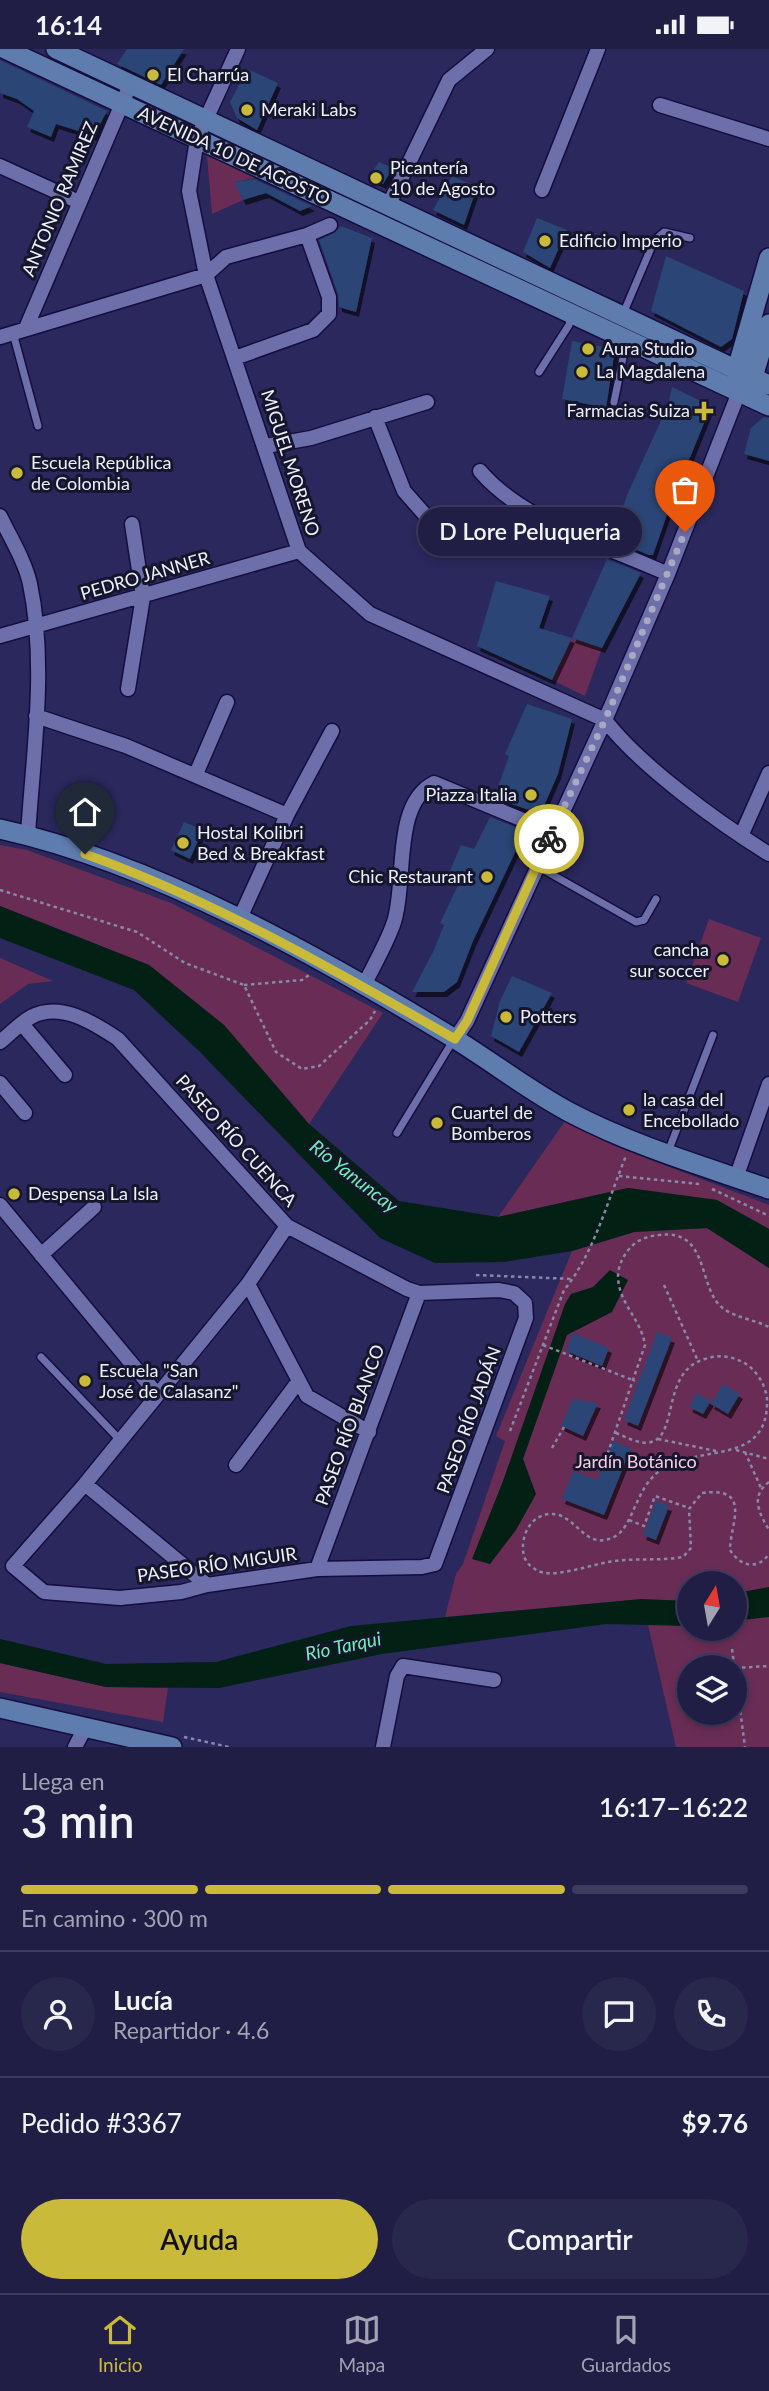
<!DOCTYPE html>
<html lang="es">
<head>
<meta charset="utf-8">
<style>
  :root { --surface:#201e45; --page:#28274c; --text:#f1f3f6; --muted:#a2a2b3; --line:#3d3c5e; --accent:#caba39 }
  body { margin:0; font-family:Lato,sans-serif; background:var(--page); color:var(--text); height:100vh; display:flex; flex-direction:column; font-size:26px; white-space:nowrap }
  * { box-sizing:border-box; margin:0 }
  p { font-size:23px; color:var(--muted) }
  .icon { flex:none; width:38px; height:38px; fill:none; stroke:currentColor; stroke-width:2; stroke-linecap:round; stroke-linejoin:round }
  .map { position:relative; height:1698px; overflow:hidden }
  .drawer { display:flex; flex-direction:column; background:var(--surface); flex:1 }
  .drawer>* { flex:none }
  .needle { width:46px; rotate:11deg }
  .controls { position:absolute; left:677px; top:1522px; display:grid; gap:14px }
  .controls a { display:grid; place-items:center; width:70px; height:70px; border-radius:50%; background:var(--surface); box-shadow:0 4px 10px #0003,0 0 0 2px var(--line); font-size:35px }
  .pin { position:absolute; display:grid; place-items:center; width:60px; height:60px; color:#fff; margin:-72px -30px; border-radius:50% 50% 50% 0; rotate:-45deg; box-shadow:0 0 7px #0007 }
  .pin .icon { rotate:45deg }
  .courier { position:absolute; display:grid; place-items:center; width:70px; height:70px; margin:-35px; border:5px solid #caba39; border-radius:50%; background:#fff; color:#222; box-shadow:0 2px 9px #0007 }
  .bubble { position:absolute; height:49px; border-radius:24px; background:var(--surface); box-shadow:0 4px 10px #0003,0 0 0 2px var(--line); font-size:23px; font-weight:600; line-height:49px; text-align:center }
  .overview em { font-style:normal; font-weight:600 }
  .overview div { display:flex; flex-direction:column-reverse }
  .overview { display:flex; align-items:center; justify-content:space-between; height:119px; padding:0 21px }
  h1 { font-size:46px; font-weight:600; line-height:52px }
  .bar { display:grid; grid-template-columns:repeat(4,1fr); gap:10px 7px; align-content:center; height:84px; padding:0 21px }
  .bar i { height:9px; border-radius:5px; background:var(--line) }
  .bar .selected { background:var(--accent) }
  .bar p { grid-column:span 4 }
  .line { display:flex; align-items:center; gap:18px; padding:0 21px; border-top:2px solid var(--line) }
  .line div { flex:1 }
  .round { display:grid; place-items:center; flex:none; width:74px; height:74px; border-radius:37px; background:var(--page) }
  .action { display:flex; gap:14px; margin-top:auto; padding:14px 21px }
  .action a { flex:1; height:80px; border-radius:42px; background:var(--accent); color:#111; font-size:28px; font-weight:600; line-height:80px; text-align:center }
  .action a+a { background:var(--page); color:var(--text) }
  .status { display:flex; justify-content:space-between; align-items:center; height:49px; padding:0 35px; background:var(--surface); direction:ltr }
  .status svg { height:19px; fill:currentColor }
  .menu { display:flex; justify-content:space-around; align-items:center; height:98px; border-top:2px solid var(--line); background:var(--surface); font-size:19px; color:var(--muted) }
  .menu a { display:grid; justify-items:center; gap:4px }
  .menu .selected { color:var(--accent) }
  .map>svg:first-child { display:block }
</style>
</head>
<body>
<div class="status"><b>16:14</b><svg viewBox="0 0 49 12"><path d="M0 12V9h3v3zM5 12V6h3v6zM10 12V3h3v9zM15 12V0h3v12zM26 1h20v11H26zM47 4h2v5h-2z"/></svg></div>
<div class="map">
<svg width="769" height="1698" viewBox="0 0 769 1698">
  <defs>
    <filter id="shadow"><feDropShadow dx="3" dy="5" stdDeviation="0" flood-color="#0009"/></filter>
  </defs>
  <rect width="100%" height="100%" fill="#2a285c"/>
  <!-- green -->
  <path fill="#692d55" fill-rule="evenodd" d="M207,107L252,125L255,129L235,133L243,151L212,165Z
    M572,589L602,599L585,647L552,631Z
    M0,796L27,801L171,854L383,964L309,1075L224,976L149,916L0,857Z
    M709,870L761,889L738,953L686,934Z
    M0,909L53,932L28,935L0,955Z
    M565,1072L612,1096L769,1156V1180L717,1151L628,1139L498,1168Z
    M707,1179L769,1219V1698H676L642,1550L445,1568L456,1525L463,1515L505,1392L496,1387L572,1202L634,1183ZM690,1535H735V1580H690ZM690,1619H735V1664H690Z
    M0,1614L106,1638L168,1639L163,1673L0,1643Z"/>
  <!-- water -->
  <path fill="#022013" d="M0,857L149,916L224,976L309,1075L399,1152L498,1168L628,1139L717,1151L769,1180V1219L707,1179L634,1183L572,1202L504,1213L435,1214L380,1189L199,1002L134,941L0,889Z
    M610,1221L628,1231L612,1263L567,1286L523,1410L536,1445L516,1481L490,1515L472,1510L503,1432L565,1255L571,1245L593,1238Z
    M769,1538V1568L735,1572V1544Z
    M642,1550L689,1552V1577L606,1575L382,1605L219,1639L106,1638L0,1614V1590L106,1615L216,1613L351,1577Z"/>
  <!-- building -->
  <path fill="#2a4476" filter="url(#shadow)" d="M127,0H184L161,36L117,15Z
    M0,11L107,62L94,87L56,75L51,88L27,78L34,62L17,50L0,44Z
    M247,20L278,34L257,81L237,69L230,53Z
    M379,113L393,119L383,135L369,128Z
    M452,127L477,138L464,176L433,161Z
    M254,130L312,157L300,162L266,144L243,151L234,133Z
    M537,169L567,181L550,219L523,203Z
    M341,177L372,189L356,263L339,258L338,245L319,191L334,184Z
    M666,207L744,242L732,290L721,298L651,262Z
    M572,292L615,300L606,359L562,350Z
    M672,338L711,357L669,460L653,506H649L613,491L627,446L668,356Z
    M764,368L769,369V412L744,405L751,379Z
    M607,510L641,524L602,599L572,589Z
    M496,532L550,547L539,579L572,589L552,631L477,597Z
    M527,655L572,670L558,725L543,759L532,762L494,749L509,707L505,705Z
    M490,768L520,780L522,789L473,892L457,933L444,943H412L433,903L444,876L440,874L461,830L449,824L461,796L474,800Z
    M184,773L203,781L190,810L171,801Z
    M512,927L552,944L519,1003L491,987L500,952Z
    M657,1283L672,1289L638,1377L624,1371Z
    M573,1284L609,1299L602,1317L566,1302Z
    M723,1335L740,1345L728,1365L711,1355Z
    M697,1344L711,1352L703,1365L689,1358Z
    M573,1350L598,1354L583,1387L561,1377Z
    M612,1392L631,1399L604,1466L562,1450L573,1422L597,1431Z
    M656,1452L669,1457L656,1491L643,1486Z"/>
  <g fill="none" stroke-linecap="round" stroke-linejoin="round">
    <!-- lane casing -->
    <g stroke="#150d40" stroke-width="10">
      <path id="lane" d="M623,265L654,192L664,183L690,189
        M13,284L38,377
        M539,323L569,276L571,266
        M614,353L624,304L630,293
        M537,817L636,873L644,871L656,850
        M397,1084L454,990
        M668,1103L713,986
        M41,1308L120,1391"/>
    </g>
    <!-- street casing -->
    <g stroke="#150d40" stroke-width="17">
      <path id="street" d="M238,0L197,90L189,142L206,226L299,502L370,565L605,671C640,717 719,774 769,805
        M660,56L769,90
        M0,117L79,153
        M542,141L598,0
        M389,155L449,31L487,0
        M26,279L130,36
        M0,288L206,226L226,208L307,186L330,176
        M235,309L313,281L329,265V248L307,186
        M375,368L404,442L426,467
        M266,397L311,389L427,353
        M480,422C522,472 608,498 668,525
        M0,467C10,488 25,512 30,535C47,616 33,705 28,786
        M0,587L299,502
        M128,640L143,548L132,475
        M36,667L126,697L287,766
        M196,725L227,653
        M741,787L769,724
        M239,871L287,766L332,682
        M364,936C374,916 387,894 394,873C407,833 392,755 434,734L552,783
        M22,975L65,1026
        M455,990L467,972L605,671L668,525L739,343
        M0,993C10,985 20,974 31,968C60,952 94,974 118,990L287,1177L407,1240L419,1244L499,1241L514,1244L525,1254L526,1269L435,1515L422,1518L317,1520L207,1536L181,1543L120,1549L44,1543L13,1517
        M0,1034L25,1064
        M736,1129L769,1035
        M0,1156L156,1344
        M41,1206L94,1158
        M248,1235L307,1347L369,1383
        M236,1416L298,1333
        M85,1435L207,1536
        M13,1517L85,1435L248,1235L287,1177
        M317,1520L419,1244
        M75,1698L85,1679
        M383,1698L397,1627L403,1617L494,1631"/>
    </g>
    <!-- secondary casing -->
    <g stroke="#150d40" stroke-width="22">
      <path id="secondary" d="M5,0L769,357
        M56,0L769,336
        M738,333L737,320L769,209
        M746,335L753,328L769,275
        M0,780C154,814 320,908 455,990C494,1014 531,1043 571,1064C634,1097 703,1117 769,1140
        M0,1659L172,1698"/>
    </g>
    <!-- path -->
    <path stroke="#8888a9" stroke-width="2.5" stroke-dasharray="3.5 3.5" stroke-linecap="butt" d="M0,841L137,883L185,914L244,936L276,1003L302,1020L319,1017L370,971L375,962
      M244,936L302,931L309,926
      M619,1127L699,1135
      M712,1140L769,1167
      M476,1226L573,1230
      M664,1236L698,1312
      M543,1296L635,1332
      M510,1382L564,1241C594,1205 608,1150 626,1107
      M616,1384C626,1388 640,1396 651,1393C679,1386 661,1322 705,1310C719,1305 733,1307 746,1315C757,1322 766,1337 767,1350C769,1418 700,1394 661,1421C635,1438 634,1478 614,1488C588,1501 579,1473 559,1466C537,1460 522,1480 523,1500C523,1507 526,1514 532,1518C539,1524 547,1525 557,1524C576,1522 595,1515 614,1512C637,1509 660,1512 683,1508L691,1499L689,1460L702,1444C753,1437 730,1475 730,1501C740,1517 757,1522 769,1505
      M658,1390L716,1402
      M552,1399L564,1378
      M736,1401L769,1410
      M745,1403L761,1439
      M603,1418L645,1296C641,1270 619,1255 618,1228C618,1217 623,1207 630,1199C637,1191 648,1187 659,1186C711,1179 697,1242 724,1260C737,1269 755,1271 769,1278
      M769,1433C750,1447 759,1464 769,1481
      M629,1471L644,1477L655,1447L689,1459
      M732,1600L745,1698
      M735,1619L769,1617
      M184,1688L229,1698"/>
    <!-- lane -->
    <use href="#lane" stroke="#6d6faa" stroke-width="7"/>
    <!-- street -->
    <use href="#street" stroke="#6d6faa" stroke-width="14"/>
    <!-- secondary -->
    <use href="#secondary" stroke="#5f7cae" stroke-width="19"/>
  </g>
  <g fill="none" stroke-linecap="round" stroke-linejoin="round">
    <!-- done -->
    <path stroke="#a9a9c4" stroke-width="7" stroke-dasharray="0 12.6" d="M549,790L605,671L685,483"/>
    <!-- route -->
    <path stroke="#caba39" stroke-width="9" d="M85,805C215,852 334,921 455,990L467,972L549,790"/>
  </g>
  <!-- markers -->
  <g fill="#caba39" stroke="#15152c" stroke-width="2.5">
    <circle cx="153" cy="26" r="7"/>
    <circle cx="247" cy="61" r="7"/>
    <circle cx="376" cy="129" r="7"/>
    <circle cx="545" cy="192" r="7"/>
    <circle cx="588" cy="300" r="7"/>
    <circle cx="582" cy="323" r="7"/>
    <path d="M700.5 351.5h7v7h7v7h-7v7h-7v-7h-7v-7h7z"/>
    <circle cx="17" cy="424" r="7"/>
    <circle cx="531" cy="746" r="7"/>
    <circle cx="183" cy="794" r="7"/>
    <circle cx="487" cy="828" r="7"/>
    <circle cx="723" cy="911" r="7"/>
    <circle cx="506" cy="968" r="7"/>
    <circle cx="629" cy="1061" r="7"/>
    <circle cx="437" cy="1074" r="7"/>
    <circle cx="14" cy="1145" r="7"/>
    <circle cx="85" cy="1332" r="7"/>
  </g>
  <g text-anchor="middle" stroke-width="6" stroke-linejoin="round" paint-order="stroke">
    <!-- poi labels -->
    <g font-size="18" fill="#edeffc" stroke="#15152c" text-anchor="start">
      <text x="167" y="32">El Charrúa</text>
      <text x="261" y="67">Meraki Labs</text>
      <text x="390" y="125">Picantería<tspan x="390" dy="21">10 de Agosto</tspan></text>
      <text x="559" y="198">Edificio Imperio</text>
      <text x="602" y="306">Aura Studio</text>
      <text x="596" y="329">La Magdalena</text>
      <text x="690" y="368" text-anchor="end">Farmacias Suiza</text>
      <text x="31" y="420">Escuela República<tspan x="31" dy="21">de Colombia</tspan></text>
      <text x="517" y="752" text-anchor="end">Piazza Italia</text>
      <text x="197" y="790">Hostal Kolibri<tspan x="197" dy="21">Bed &amp; Breakfast</tspan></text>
      <text x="473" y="834" text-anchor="end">Chic Restaurant</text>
      <text x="709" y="907" text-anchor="end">cancha<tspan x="709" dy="21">sur soccer</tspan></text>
      <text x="520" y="974">Potters</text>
      <text x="643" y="1057">la casa del<tspan x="643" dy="21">Encebollado</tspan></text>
      <text x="451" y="1070">Cuartel de<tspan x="451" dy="21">Bomberos</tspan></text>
      <text x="28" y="1151">Despensa La Isla</text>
      <text x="99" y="1328">Escuela "San<tspan x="99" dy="21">José de Calasanz"</tspan></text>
    </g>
    <!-- street labels -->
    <g font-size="18" fill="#edeffc" stroke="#15152c">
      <text transform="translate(234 107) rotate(25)" y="6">AVENIDA 10 DE AGOSTO</text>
      <text transform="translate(60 150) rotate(-67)" y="6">ANTONIO RAMIREZ</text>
      <text transform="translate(290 414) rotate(72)" y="6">MIGUEL MORENO</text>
      <text transform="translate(145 527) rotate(-16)" y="6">PEDRO JANNER</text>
      <text transform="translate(236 1092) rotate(48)" y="6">PASEO RÍO CUENCA</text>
      <text transform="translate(469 1371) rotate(-70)" y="6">PASEO RÍO JADÁN</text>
      <text transform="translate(350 1376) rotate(-70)" y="6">PASEO RÍO BLANCO</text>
      <text transform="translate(217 1516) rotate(-8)" y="6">PASEO RÍO MIGUIR</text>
    </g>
    <!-- park labels -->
    <g font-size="18" fill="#f8cee7" stroke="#15152c">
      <text x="636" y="1419">Jardín Botánico</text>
    </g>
    <!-- water labels -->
    <g font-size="19" font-style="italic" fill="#6eefb6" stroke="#15152c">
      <text transform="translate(354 1127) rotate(38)" y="7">Río Yanuncay</text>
      <text transform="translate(343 1597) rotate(-12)" y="7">Río Tarqui</text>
    </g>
  </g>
</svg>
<div class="controls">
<a><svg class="needle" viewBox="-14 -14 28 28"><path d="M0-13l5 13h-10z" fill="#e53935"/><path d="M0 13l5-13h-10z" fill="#a2a2b3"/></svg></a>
<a><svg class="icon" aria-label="layers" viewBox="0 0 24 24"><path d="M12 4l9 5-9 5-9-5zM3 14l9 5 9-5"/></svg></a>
</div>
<div class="pin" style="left:685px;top:483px;background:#ea580c"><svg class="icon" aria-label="bag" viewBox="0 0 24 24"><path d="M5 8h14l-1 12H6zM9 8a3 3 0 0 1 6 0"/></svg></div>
<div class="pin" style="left:85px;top:805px;background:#1f2937"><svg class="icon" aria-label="home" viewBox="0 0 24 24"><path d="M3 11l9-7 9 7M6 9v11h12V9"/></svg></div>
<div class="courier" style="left:549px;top:790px"><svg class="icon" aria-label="bike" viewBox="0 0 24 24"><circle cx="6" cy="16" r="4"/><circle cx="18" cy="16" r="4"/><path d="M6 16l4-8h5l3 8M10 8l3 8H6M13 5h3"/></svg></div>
<div class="bubble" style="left:418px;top:458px;width:224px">D Lore Peluqueria</div>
</div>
<section class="drawer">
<div class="overview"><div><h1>3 min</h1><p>Llega en</p></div><em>16:17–16:22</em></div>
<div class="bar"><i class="selected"></i><i class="selected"></i><i class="selected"></i><i></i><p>En camino · 300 m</p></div>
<div class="line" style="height:126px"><a class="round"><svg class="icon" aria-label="person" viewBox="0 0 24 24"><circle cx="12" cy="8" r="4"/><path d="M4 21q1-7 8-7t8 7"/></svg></a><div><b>Lucía</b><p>Repartidor · 4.6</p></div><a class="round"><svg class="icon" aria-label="chat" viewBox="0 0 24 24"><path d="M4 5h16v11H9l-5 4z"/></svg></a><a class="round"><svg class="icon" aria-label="phone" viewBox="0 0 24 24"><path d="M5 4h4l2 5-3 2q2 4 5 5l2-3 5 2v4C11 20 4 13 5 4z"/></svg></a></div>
<div class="line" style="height:91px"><div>Pedido #3367</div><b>$9.76</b></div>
<div class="action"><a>Ayuda</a><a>Compartir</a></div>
</section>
<nav class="menu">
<a class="selected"><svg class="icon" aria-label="home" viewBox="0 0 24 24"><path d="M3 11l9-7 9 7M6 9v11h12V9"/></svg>Inicio</a>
<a><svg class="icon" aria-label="map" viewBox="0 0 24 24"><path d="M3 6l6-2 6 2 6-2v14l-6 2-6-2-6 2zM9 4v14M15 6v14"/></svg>Mapa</a>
<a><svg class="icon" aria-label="saved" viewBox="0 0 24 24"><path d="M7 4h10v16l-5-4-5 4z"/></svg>Guardados</a>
</nav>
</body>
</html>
